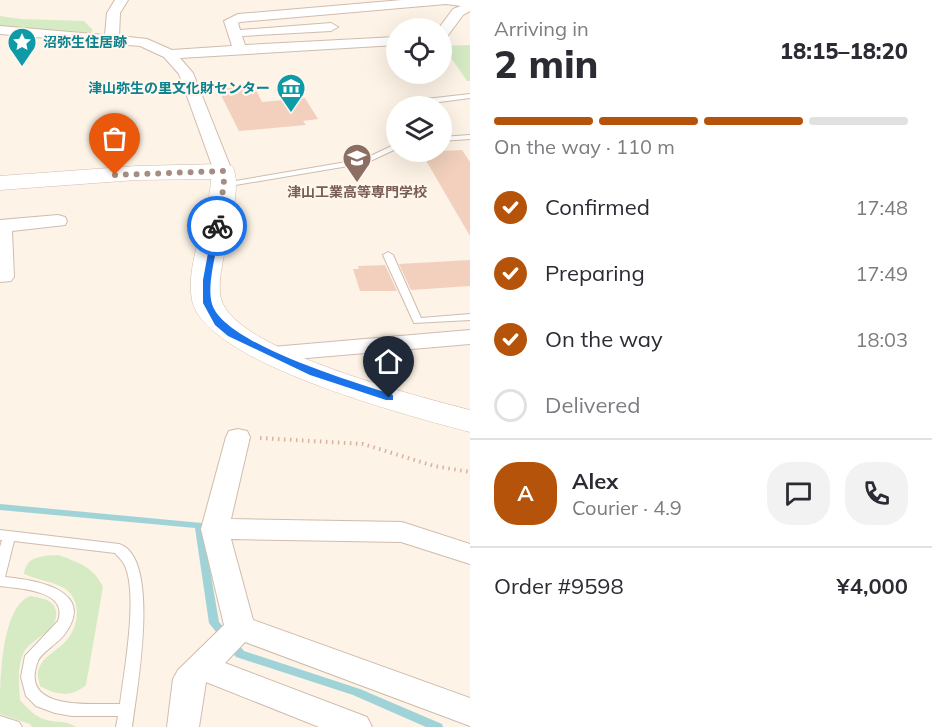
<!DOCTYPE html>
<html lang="en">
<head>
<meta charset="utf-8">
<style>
  :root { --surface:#fff; --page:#f2f2f3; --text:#2b2b33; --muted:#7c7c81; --line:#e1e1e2; --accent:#b45309 }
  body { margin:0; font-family:Mulish,"Noto Sans JP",sans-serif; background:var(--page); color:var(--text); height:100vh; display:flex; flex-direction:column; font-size:22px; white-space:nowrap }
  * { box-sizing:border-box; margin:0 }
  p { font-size:20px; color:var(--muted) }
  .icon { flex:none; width:33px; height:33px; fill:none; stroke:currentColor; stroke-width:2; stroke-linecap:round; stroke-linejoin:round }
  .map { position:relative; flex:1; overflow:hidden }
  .sheet { display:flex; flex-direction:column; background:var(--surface); width:462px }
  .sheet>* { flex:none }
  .buttons { position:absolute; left:386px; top:18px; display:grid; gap:12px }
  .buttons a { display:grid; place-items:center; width:66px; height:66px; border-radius:50%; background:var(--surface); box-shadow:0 6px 24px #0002; font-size:30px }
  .pin { position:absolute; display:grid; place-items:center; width:51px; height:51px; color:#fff; margin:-62px -26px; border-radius:50% 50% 50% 0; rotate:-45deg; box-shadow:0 0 6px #0007 }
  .pin .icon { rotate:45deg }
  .courier { position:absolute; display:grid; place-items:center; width:60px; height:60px; margin:-30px; border:4px solid #1a73e8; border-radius:50%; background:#fff; color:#222; box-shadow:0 2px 8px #0007 }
  .overview em { font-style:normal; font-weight:800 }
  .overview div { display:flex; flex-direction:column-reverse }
  .overview { display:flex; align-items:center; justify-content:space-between; height:102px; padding:0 24px }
  h1 { font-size:39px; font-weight:800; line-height:45px }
  .bar { display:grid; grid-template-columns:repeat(4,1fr); gap:9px 6px; align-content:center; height:72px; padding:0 24px }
  .bar i { height:8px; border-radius:4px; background:var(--line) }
  .bar .active { background:var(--accent) }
  .bar p { grid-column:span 4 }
  .line { display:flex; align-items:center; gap:15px; padding:0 24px; border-top:2px solid var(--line) }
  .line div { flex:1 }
  .round { display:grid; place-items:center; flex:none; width:63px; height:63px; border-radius:24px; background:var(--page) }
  ol { padding:0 24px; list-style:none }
  li { display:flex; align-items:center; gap:18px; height:66px }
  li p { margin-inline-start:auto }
  li .icon { padding:6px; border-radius:50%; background:var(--accent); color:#fff; stroke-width:4 }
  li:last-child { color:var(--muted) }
  li i { width:33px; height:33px; border:3px solid var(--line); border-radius:50% }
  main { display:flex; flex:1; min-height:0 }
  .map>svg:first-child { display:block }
</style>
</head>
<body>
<main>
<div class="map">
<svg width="470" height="727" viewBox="0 0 470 727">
  <rect width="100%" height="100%" fill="#fdf3e6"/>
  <!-- green -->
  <path fill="#d6ebc4" d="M0,16L20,19L84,21L93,30L86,39L0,29Z
    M470,45V81H467L443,46Z
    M58,555C78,562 94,567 103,587L86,685C71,698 56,695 40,686C38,677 36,672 41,664C46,655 58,650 65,642C79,628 83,600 64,588C52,581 37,580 24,574C26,556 42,556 58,555Z
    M30,596C40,598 54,599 56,611C59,633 30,638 23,654C17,669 19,684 20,700C28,709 35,717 47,720C58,723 66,720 76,727H32L30,724L0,714C0,685 0,608 30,596Z"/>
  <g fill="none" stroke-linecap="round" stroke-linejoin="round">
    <!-- stream -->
    <path fill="#a0d3d8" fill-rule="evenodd" d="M0,504L202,523L219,622L244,651L360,689L442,724L443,727H426L353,695L236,657L209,623L195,528L0,510Z"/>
  </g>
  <!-- building -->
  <path fill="#f2d0bd" d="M254,86L262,102L305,98L318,119L303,121L306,125L239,131L218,89Z
    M462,150L470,162V236L421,152Z
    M470,260V286L411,290L399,264Z
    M385,265L397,291H360L353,269H359L358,266Z"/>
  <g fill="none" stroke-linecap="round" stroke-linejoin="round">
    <!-- service casing -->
    <g stroke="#d0bcae" stroke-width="2">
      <path id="service" d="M470,94V98L432,103L430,106H423L426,99Z
        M470,135V139L441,141V137Z
        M396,144V149L366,163L224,187L220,185L224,183L364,159Z
        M388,252L393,255L421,318L470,314V320L414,323L383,255Z
        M0,530L119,544C162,557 136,693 132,727H116L118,716H72L55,713L36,706L26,696L21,677L25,656L58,621C69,590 20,589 0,586V547L2,540H0ZM14,541L115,553C118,557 122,560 124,564C139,592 124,672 120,704C92,703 18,712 38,661C41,653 58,643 64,635C98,590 36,580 5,577Z
        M0,716L19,722L22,727H0Z"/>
    </g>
    <!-- minor casing -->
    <g stroke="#d0bcae" stroke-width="2">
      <path id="minor" d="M115,0H128L120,13L119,36L147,39L172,50L232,46L224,21L238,14L402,0H470V11L463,15L446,38L441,39V28H439L453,9L461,6L446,4L240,22L238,23L240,30L331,23L338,27L331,31L242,36L245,45L396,37V45L180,58L193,73L232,171L229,175H217L214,171L179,74L164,57L140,46L0,34V26L105,35L107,13Z
        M58,215L65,217L67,221L65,225L12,231L14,277L11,281L0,282V220Z
        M470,330V344L272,361L264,359L261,354L264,349L272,347Z
        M238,429L247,431L250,437L231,519L402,522L470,544V564L401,542L231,539L253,620L470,698V726L245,642L225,663L367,717L372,727H319L206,682L199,727H167L173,679L178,670L224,625L201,529L226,437L229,431Z"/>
    </g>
    <!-- secondary casing -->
    <g stroke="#d4bcac" stroke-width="1">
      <path id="secondary" d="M223,164L232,166C243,183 228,231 225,250C222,266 216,290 223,304C246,353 417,396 470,410V432C413,417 204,363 192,300C185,262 210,217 211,179L136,180L0,190V176L136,166Z"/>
    </g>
    <!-- path -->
    <path stroke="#d7b3a0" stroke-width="4" stroke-dasharray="1.5 4.5" stroke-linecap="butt" d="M260,438L363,444L434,466L470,472"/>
    <!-- service -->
    <use href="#service" fill="#fff" fill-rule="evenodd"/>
    <!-- minor -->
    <use href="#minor" fill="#fff" fill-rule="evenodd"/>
    <!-- secondary -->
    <use href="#secondary" fill="#fff" fill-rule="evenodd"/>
  </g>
  <!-- route -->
  <path fill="#1a73e8" d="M217,224L221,226C218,247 206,284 212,304C224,344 354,382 393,395V400H386L310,375L228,336L215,325L203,303V280L213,226Z"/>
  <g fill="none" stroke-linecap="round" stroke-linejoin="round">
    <!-- done -->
    <path stroke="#a58e81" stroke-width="6" stroke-dasharray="0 10.8" d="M115,175L223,171L224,184L217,226"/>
  </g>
  <!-- icons -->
  <defs>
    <g id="sight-pin" transform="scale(1.5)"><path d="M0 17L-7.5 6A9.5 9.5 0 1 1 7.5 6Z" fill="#0f9aa8" stroke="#fff7ed"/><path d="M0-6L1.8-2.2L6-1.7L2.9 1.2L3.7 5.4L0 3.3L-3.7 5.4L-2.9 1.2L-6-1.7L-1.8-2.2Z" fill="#fff"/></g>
    <g id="museum-pin" transform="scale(1.5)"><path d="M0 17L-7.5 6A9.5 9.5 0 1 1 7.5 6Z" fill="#0f9aa8" stroke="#fff7ed"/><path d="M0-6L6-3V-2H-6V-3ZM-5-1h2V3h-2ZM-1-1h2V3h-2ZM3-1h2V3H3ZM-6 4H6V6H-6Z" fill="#fff"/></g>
    <g id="university-pin" transform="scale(1.5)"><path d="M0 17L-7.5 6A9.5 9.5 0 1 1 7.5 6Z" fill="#8d6e63" stroke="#fff7ed"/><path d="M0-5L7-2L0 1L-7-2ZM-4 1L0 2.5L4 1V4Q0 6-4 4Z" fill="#fff"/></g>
  </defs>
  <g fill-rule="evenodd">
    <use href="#sight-pin" x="22" y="42"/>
    <use href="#museum-pin" x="291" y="88"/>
    <use href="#university-pin" x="357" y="158"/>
  </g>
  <g text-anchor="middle" stroke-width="4.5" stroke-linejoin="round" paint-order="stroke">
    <!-- far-culture labels -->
    <g font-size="14" font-weight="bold" fill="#0d838f" stroke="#fff7ed" text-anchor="start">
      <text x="43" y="47">沼弥生住居跡</text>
      <text x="270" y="93" text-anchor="end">津山弥生の里文化財センター</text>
    </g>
    <!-- far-education labels -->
    <g font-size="14" font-weight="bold" fill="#785e54" stroke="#fff7ed">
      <text x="357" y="197">津山工業高等専門学校</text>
    </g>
  </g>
</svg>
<div class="buttons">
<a><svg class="icon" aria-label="locate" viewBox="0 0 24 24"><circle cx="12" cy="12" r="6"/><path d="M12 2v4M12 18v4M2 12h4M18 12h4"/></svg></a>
<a><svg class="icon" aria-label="layers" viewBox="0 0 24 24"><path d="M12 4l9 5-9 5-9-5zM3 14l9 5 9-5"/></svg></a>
</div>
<div class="pin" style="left:115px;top:175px;background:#ea580c"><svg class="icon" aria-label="bag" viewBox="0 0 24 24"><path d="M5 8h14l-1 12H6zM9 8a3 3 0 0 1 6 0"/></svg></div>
<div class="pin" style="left:389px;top:398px;background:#1f2937"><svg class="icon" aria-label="home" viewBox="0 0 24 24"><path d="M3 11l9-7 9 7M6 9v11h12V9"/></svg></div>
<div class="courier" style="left:217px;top:226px"><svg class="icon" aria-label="bike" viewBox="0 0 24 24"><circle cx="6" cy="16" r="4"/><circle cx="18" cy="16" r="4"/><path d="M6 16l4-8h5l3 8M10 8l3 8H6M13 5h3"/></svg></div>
</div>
<section class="sheet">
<div class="overview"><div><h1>2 min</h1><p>Arriving in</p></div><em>18:15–18:20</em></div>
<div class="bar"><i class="active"></i><i class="active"></i><i class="active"></i><i></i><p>On the way · 110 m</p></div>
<ol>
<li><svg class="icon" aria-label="check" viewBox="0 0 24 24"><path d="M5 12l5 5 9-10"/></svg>Confirmed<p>17:48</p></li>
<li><svg class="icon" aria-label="check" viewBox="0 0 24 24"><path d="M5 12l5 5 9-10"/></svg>Preparing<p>17:49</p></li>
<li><svg class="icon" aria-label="check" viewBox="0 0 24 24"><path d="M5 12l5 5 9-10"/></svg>On the way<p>18:03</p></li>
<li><i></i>Delivered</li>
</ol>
<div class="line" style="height:108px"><b class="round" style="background:var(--accent);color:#fff">A</b><div><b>Alex</b><p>Courier · 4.9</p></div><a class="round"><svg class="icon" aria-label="chat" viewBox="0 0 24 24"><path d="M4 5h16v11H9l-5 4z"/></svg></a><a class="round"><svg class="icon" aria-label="phone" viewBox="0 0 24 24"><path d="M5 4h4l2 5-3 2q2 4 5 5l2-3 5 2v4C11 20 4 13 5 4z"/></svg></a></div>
<div class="line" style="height:78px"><div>Order #9598</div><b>¥4,000</b></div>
</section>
</main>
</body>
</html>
